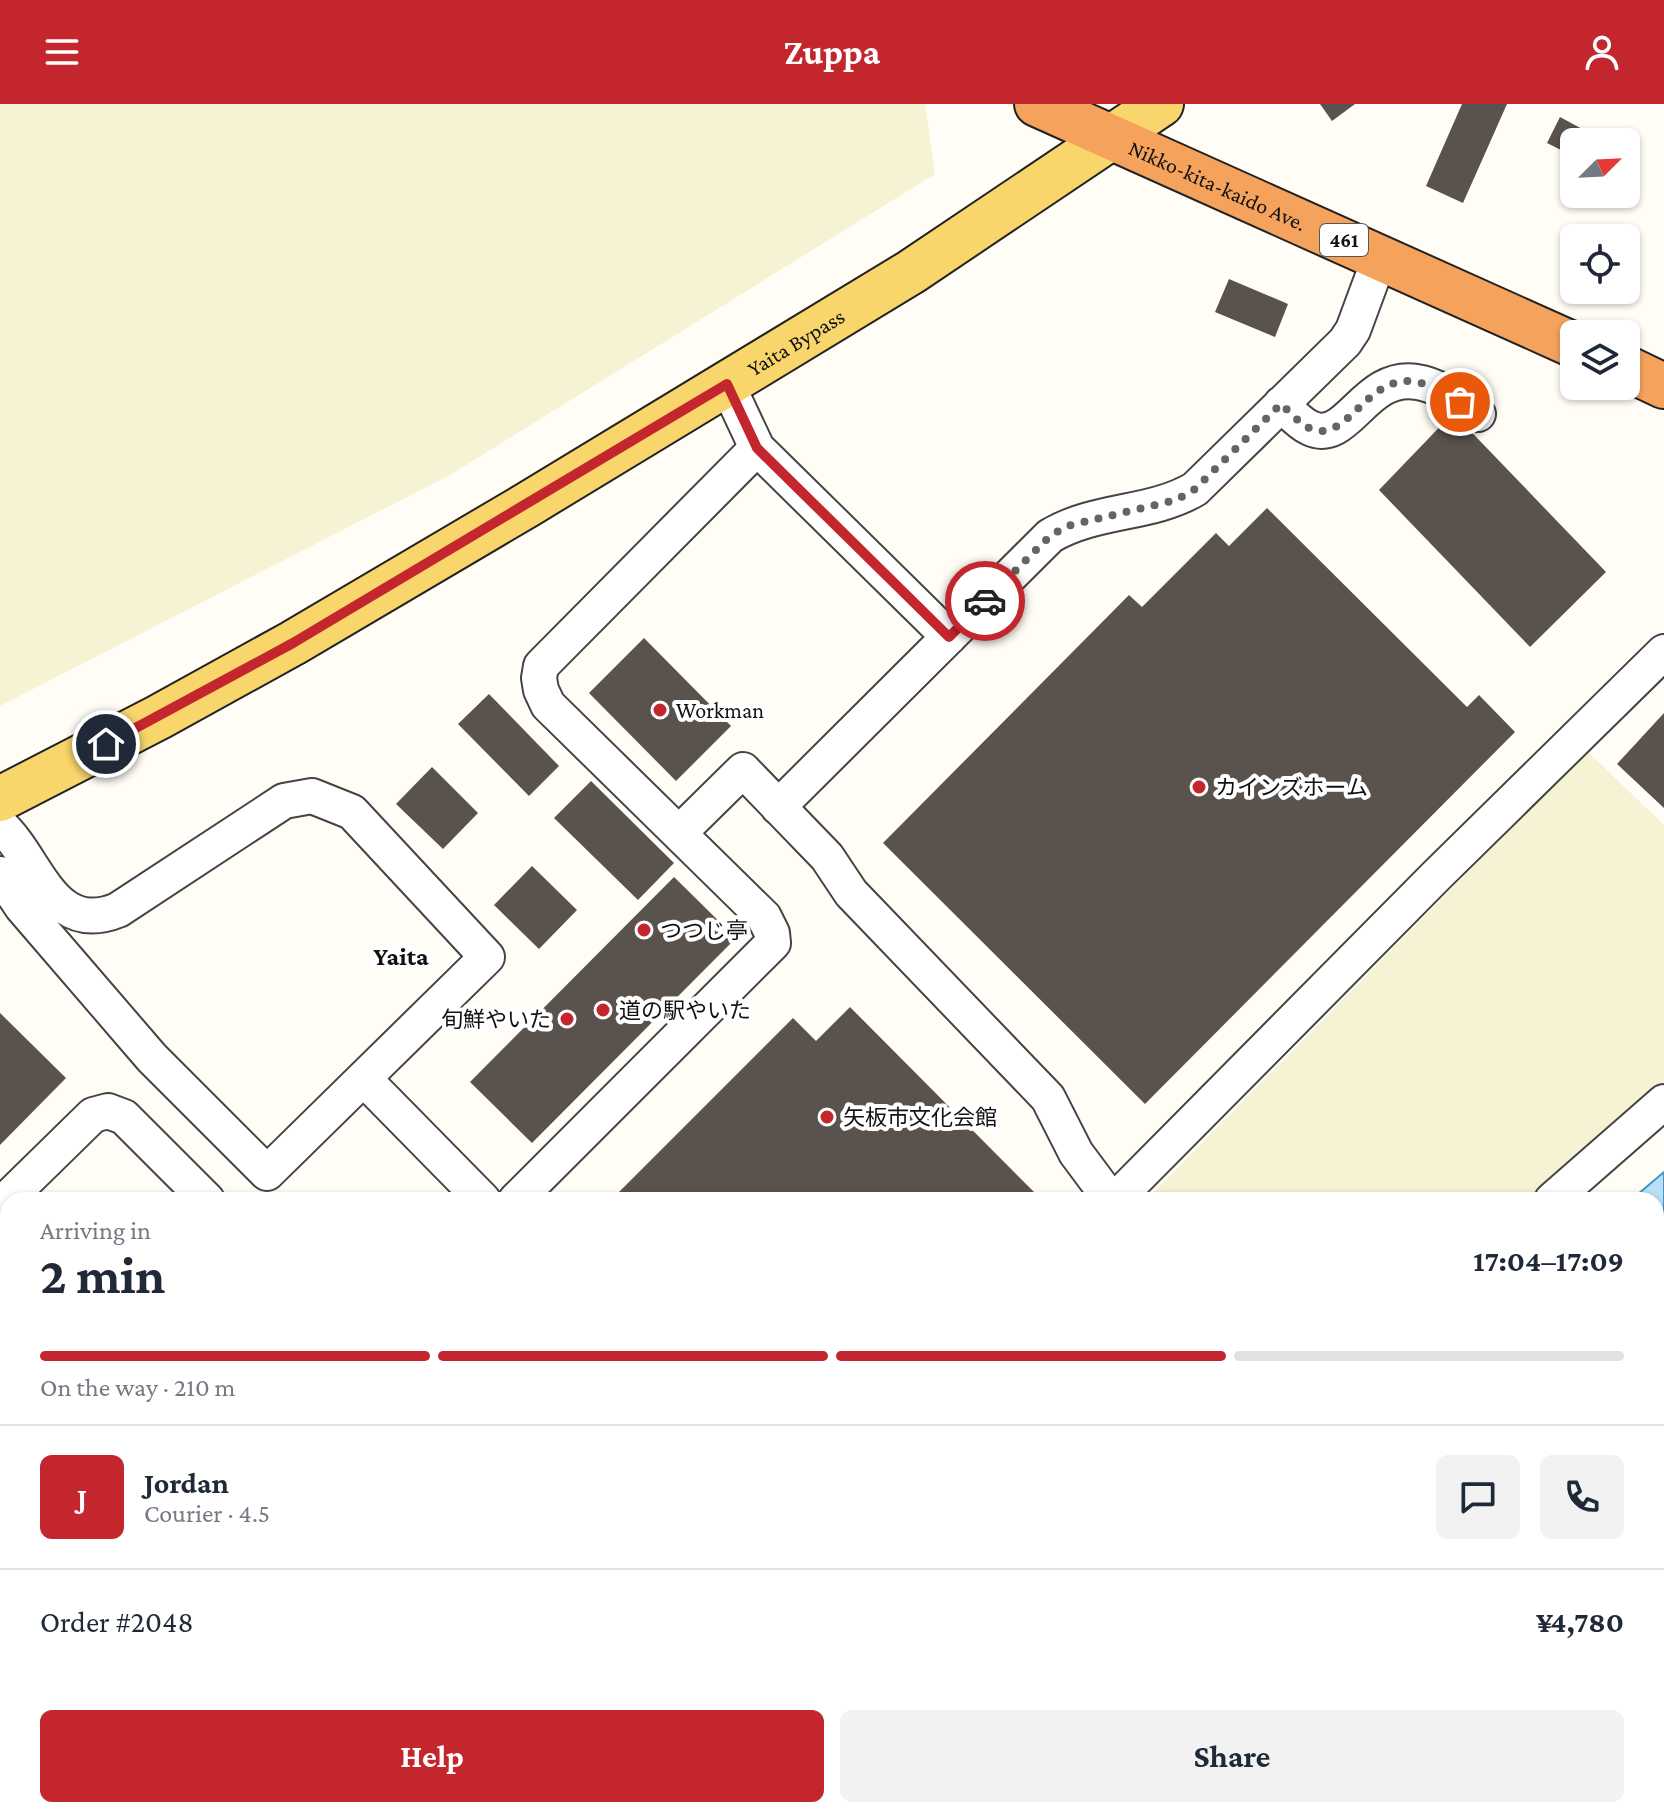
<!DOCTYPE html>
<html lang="en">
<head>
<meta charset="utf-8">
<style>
  :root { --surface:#fff; --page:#f2f2f3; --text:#1f2937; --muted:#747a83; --line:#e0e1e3; --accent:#c4262e }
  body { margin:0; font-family:"Crimson Pro","Noto Sans JP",serif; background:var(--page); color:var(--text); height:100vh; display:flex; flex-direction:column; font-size:30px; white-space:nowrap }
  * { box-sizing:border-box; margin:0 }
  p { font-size:26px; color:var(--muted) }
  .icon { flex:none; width:44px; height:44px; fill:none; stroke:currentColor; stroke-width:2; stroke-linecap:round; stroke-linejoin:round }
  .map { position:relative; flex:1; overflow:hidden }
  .side { position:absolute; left:0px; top:1088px; width:1664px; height:626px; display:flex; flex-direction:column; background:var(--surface); border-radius:24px 24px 0 0; box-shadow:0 2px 6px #0004 }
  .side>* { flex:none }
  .needle { width:52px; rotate:66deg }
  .tools { position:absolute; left:1560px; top:24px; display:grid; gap:16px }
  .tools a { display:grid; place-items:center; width:80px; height:80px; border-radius:12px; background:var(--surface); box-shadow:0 2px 6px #0004; font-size:40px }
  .pin { position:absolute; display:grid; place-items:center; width:68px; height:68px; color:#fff; margin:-34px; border:4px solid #fff; border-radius:50%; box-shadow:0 2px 8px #0007 }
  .courier { position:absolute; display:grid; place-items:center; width:80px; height:80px; margin:-40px; border:6px solid #c4262e; border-radius:50%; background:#fff; color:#222; box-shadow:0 2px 10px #0007 }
  .summary em { font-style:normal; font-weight:700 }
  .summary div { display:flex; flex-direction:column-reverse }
  .summary { display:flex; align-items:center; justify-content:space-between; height:136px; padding:0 40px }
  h1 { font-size:52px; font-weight:700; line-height:60px }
  .bar { display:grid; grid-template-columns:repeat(4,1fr); gap:12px 8px; align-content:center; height:96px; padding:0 40px }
  .bar i { height:10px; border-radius:6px; background:var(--line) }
  .bar .current { background:var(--accent) }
  .bar p { grid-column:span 4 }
  .line { display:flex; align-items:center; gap:20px; padding:0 40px; border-top:2px solid var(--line) }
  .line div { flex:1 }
  .round { display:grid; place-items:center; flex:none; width:84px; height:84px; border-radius:12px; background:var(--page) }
  .button { display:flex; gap:16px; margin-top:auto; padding:16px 40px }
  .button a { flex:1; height:92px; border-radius:12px; background:var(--accent); color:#fff; font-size:32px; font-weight:700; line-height:92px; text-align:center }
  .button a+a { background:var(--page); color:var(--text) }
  header { display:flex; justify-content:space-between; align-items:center; height:104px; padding:0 40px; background:var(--accent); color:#fff; font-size:36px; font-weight:700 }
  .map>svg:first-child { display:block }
</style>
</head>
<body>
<header><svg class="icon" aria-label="menu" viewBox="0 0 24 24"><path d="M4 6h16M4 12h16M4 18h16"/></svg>Zuppa<svg class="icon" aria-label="person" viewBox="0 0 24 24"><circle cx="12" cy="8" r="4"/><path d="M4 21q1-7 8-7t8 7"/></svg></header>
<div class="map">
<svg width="1664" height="1713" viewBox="0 0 1664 1713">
  <rect width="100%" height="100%" fill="#fffdf5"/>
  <!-- farmland -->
  <path fill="#f6f3d4" d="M0,0H925L935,70L450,371L0,602Z
    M1587,647L1664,721V978L1533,1096H1146Z"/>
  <!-- water -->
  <path fill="#b9e0f7" stroke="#3f96cf" stroke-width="2" d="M1664,1068V1133L1656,1141V1096H1631Z
    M1068,1706H1146L1139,1713H1062Z"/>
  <!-- building -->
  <path fill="#5a524d" d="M1320,0H1355L1332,17Z
    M1462,0H1507L1463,99L1426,82Z
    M1560,13L1584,26L1577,38H1574L1571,51L1547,39Z
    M1229,175L1288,200L1275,233L1215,208Z
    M1453,309L1606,468L1530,543L1379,386Z
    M1267,404L1467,603L1479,591L1515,628L1145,1000L883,739L1129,491L1142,503L1216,429L1229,442Z
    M644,534L731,622L676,677L589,589Z
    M489,590L559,662L529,692L458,620Z
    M1664,609V704L1617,660Z
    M432,663L478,709L443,745L396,700Z
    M591,677L674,759L638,796L554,714Z
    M532,762L577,806L539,845L494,801Z
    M674,773L736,834L532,1039L470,978Z
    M850,903L1036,1090L1030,1096H611L793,914L816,937Z
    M0,909L66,974L0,1041Z
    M1656,1251L1664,1263V1347L1656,1334Z
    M1656,1362L1664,1374V1528L1656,1516Z
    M1656,1651L1664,1663V1713H1511L1521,1706H1656Z
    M639,1706H801L808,1713H646Z
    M1279,1706H1351L1356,1713H1268Z"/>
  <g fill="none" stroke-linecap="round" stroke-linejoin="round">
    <!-- minor casing -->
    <g stroke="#444" stroke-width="38">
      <path id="minor" d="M1281,300C1290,308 1299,319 1310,324C1348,342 1364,269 1417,278C1439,281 1460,298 1478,310
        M757,344L949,533
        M778,703L1050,432C1095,405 1151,411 1195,385L1345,238L1353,226L1380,153
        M0,721C38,755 51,833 118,806L284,697L312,692L352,708L487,853L267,1069L152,954L22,803L0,770
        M679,729L743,666L827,753L851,789L1048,994L1076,1049L1111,1096
        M364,975L483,1096
        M516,1096L773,839L772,829L764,813L548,601L541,586L539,574L541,562L757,344L727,280
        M1115,1096L1436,772L1664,548
        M1552,1096L1664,998
        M0,1102L93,1011L108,1007L124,1013L207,1096
        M1656,1214L1664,1207
        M0,1375L8,1383
        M330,1706L337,1713
        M1408,1706L1413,1713
        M503,1713L510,1706
        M1212,1713L1218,1706"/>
    </g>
    <!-- major casing -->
    <g stroke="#222" stroke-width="48">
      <g id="major">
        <path id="s1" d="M0,695L159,613L293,539L527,401L911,168L1161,0"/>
      </g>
    </g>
    <!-- highway casing -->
    <g stroke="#222" stroke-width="48">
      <g id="highway">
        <path id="s2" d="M1037,0L1574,241"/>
        <path d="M1626,264L1664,282"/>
      </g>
    </g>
    <!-- minor -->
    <use href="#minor" stroke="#fff" stroke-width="34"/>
    <!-- major -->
    <use href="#major" stroke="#f9d66b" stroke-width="44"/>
    <!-- highway -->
    <use href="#highway" stroke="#f5a25d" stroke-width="44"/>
  </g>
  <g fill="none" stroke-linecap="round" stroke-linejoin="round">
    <!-- done -->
    <path stroke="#646461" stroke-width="8" stroke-dasharray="0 14.4" d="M985,497L1050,432L1067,422L1176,396L1195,385L1281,300C1290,308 1299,319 1309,324C1349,343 1367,264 1421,279C1435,282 1447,291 1460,298"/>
    <!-- route -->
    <path stroke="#c4262e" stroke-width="10" d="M106,640L293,539L727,280L757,344L949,533L985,497"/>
  </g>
  <!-- markers -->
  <g fill="#c4262e" stroke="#fff" stroke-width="3">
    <circle cx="660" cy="606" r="8"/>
    <circle cx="1199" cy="683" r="8"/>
    <circle cx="644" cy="826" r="8"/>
    <circle cx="603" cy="906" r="8"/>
    <circle cx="567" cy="915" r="8"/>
    <circle cx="827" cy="1013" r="8"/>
  </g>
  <g text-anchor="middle" stroke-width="8" stroke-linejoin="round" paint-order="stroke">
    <!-- shield labels -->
    <rect fill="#fff" stroke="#585858" stroke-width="2" x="1320" y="120" width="48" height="32" rx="6"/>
    <g font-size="20" font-weight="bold" fill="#111">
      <text x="1344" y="143">461</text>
    </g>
    <!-- street labels -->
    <g font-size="22" fill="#111" stroke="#fff">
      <text dy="8" stroke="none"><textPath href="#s2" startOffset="198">Nikko-kita-kaido Ave.</textPath></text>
      <text dy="8" stroke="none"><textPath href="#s1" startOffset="918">Yaita Bypass</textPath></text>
    </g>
    <!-- poi labels -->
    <g font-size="22" fill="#111" stroke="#fff" text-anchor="start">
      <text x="676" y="614">Workman</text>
      <text x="1215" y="691">カインズホーム</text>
      <text x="660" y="834">つつじ亭</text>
      <text x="619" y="914">道の駅やいた</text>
      <text x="551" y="923" text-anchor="end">旬鮮やいた</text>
      <text x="843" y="1021">矢板市文化会館</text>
    </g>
    <!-- quarter labels -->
    <g font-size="26" font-weight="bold" fill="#111" stroke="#fff">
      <text x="401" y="861">Yaita</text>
    </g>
  </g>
</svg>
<div class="tools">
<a><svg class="needle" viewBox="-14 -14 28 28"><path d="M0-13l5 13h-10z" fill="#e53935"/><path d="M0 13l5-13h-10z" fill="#747a83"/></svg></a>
<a><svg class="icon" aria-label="locate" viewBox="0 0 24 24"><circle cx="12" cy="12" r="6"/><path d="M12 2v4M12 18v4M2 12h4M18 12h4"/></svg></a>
<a><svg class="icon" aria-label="layers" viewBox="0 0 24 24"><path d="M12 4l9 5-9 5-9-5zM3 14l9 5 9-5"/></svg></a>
</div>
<div class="pin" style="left:1460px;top:298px;background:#ea580c"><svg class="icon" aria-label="bag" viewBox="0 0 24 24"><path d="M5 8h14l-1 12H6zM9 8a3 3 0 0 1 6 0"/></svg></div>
<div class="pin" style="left:106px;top:640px;background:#1f2937"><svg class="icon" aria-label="home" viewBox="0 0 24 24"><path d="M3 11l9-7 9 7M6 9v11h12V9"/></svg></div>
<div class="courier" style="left:985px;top:497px"><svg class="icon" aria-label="car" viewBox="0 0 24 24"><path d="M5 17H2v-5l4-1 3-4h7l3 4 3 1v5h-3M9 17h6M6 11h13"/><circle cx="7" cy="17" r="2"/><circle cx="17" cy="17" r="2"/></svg></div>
<section class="side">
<div class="summary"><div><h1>2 min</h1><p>Arriving in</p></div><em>17:04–17:09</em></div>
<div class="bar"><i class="current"></i><i class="current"></i><i class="current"></i><i></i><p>On the way · 210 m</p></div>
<div class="line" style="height:144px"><b class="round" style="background:var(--accent);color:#fff">J</b><div><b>Jordan</b><p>Courier · 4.5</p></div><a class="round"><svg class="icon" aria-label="chat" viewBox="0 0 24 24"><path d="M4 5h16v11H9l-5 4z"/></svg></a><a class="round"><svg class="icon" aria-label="phone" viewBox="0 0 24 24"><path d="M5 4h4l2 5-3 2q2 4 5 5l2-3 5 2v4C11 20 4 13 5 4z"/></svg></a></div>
<div class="line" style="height:104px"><div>Order #2048</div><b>¥4,780</b></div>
<div class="button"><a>Help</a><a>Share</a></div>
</section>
</div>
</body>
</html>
